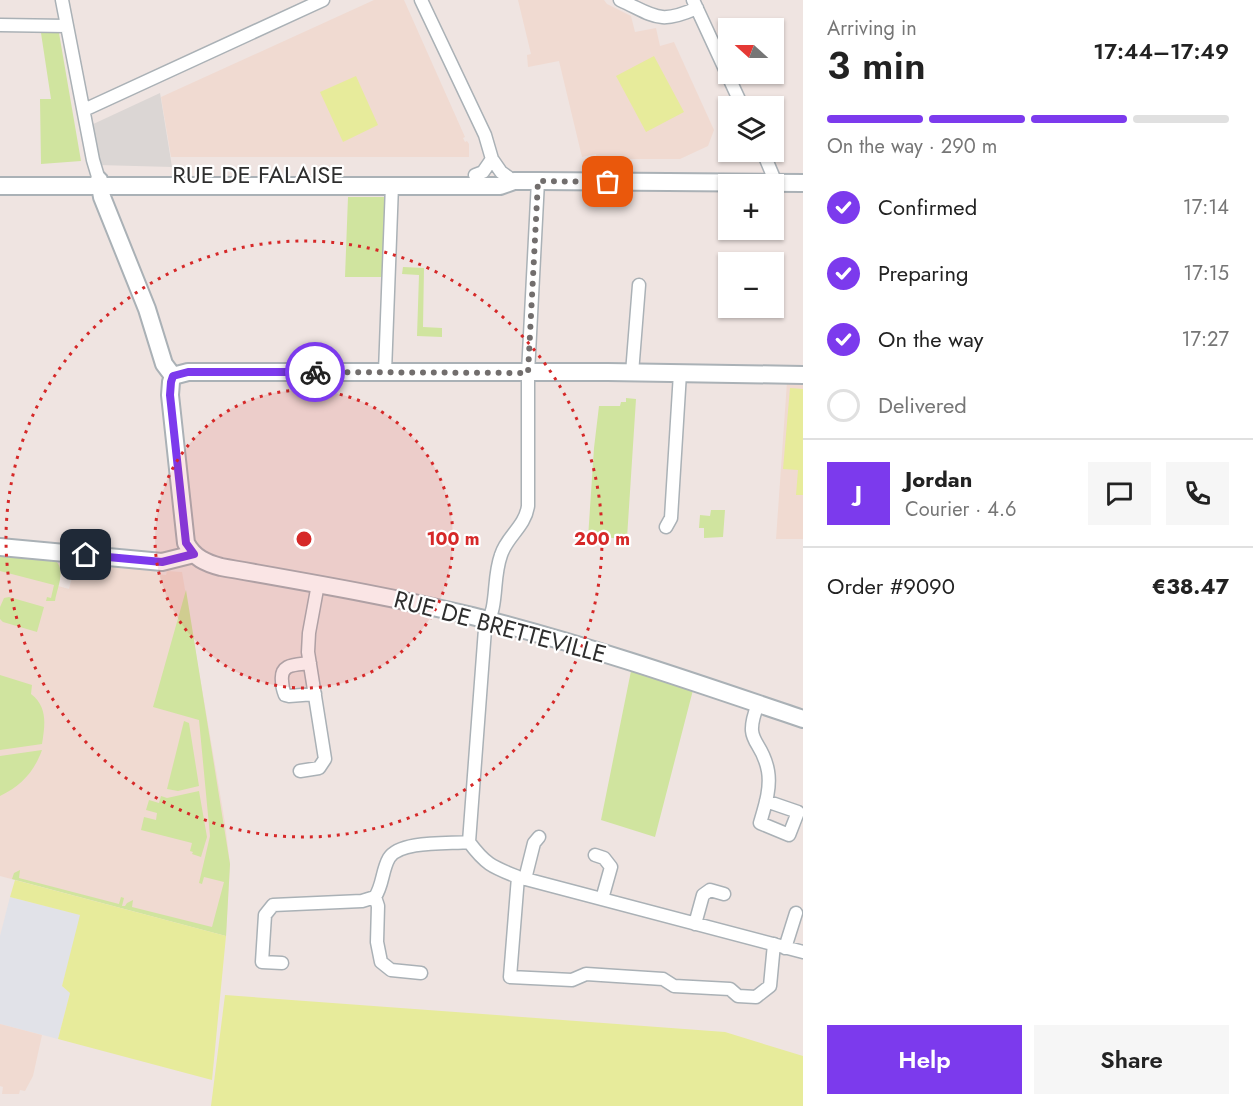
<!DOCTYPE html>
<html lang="en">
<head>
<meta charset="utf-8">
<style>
  :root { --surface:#fff; --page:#f6f6f6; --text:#222; --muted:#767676; --line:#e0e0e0; --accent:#7c3aed }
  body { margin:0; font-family:Jost,sans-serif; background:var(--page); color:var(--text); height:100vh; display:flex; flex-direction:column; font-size:22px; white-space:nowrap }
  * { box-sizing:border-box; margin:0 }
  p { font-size:20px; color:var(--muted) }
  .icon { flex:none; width:33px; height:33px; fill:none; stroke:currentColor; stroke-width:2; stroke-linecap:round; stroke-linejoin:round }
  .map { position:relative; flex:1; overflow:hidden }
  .details { display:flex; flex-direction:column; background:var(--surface); width:450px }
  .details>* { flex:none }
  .needle { width:39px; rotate:291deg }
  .tools { position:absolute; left:718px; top:18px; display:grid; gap:12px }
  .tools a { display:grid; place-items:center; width:66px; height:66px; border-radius:0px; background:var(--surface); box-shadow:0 2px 4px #0004; font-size:30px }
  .pin { position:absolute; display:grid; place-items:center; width:51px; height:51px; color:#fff; margin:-26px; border-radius:12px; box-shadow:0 3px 9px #0006 }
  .courier { position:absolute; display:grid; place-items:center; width:60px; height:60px; margin:-30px; border:4px solid #7c3aed; border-radius:50%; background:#fff; color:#222; box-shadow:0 2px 8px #0007 }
  .summary em { font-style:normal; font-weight:600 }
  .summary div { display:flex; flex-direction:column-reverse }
  .summary { display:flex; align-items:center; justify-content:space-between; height:102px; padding:0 24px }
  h1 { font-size:39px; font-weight:600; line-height:45px }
  .bar { display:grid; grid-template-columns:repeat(4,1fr); gap:9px 6px; align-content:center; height:72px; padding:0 24px }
  .bar i { height:8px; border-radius:4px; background:var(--line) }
  .bar .current { background:var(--accent) }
  .bar p { grid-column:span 4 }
  .line { display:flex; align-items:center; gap:15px; padding:0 24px; border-top:2px solid var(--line) }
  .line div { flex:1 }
  .round { display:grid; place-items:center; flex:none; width:63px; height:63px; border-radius:0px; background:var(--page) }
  ol { padding:0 24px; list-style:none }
  li { display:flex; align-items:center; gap:18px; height:66px }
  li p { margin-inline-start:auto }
  li .icon { padding:6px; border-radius:50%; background:var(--accent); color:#fff; stroke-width:4 }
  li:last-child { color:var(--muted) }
  li i { width:33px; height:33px; border:3px solid var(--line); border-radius:50% }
  .primary-button { display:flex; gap:12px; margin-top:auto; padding:12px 24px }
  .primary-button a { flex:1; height:69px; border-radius:0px; background:var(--accent); color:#fff; font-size:24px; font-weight:600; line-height:69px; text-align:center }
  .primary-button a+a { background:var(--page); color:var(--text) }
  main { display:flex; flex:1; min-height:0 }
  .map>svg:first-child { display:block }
</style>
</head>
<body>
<main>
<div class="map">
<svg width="803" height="1106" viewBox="0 0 803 1106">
  <rect width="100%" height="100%" fill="#efe4e1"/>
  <!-- industrial -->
  <path fill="#e1e2e8" d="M10,897L81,915L62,986L70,993L58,1039L0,1024V936Z"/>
  <!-- education -->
  <path fill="#f0dad1" d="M374,0H404L465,137L463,138L465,142L467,141L469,144V157H171L161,97Z
    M518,0H604L607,4L631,16L635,32L656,28L660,46L674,42L714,130L708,146L680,159H597L596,154L582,157L559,61L528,67L527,55L531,54Z
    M787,382H803V539H776Z
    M0,555L60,563L62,569L58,586L69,589L75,566L79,562L155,570L156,574L166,575L167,571L182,572L225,823L230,864L226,936L0,876Z
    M0,1024L42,1035L33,1076L25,1091L20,1090L19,1094H2L3,1087L0,1086Z"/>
  <!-- green -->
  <path fill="#d0e49f" d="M41,33H59L81,161L41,164L40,99H51Z
    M348,197H387L384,277H345Z
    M403,267L424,268L423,327L442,328V337L417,336L419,275L402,274Z
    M626,398L636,399L627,538H588L594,448L599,406H620L621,402H626Z
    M711,510H725L723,537L704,538V528H699L700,515L710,516Z
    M0,555L54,560C67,568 57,588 55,601H46L47,597L51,598L54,585L0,571Z
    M186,590L230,864L226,936L12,879L14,873L20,870L19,878L119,904L121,897L124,898L122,906H125L127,903L133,900L132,907L212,927L224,882L204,877L202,884L199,883L210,836L199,720L153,707Z
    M9,597L44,607L37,632L3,622L0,619V607L4,598Z
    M631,671L693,690L655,837L601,820Z
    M0,675L32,685L31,694C48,707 45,725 42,744L0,750Z
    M184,721L189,723L199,786L178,791L167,789Z
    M42,750C34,772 21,786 0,796V756Z
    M199,791L207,837L201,857L192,854L193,852L190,851L192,843L141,830L144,817L156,820L157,813L146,810L149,800L159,803L161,796L167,798Z"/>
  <!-- pitch -->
  <path fill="#e7eb9b" d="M654,56L684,112L646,132L616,76Z
    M356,76L378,125L343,142L320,92Z
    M790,388L803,389V495H796L798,470L783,469Z
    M15,880L226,936L212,1080L58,1039L70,993L62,986L80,915L10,897Z
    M225,995L725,1032L803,1056V1106H211Z"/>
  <!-- plaza -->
  <path fill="#dbd6d4" d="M160,93L172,167L98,165L89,126Z"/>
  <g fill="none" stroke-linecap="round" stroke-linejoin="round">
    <!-- street casing -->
    <g stroke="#aab1b6" stroke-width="15">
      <path id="street" d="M62,0L93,160L99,180
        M421,0L485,135L492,159L501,172L508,177
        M620,0C655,16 659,25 697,8
        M693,0L742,106
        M0,25L67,26
        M84,110L323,0
        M763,152L776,183
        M475,175L483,172L492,159
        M385,372L392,185
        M632,373L639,285
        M666,527L671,518L680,373
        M310,663C296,665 280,663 282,681C282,686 283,690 285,695L289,696L315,694
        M758,704C742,745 762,737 768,771C771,788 765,806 760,823L789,835L798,812L766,801
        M300,771L319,768L325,759L308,652L309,633L318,584
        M469,842L485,629C499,604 492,580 501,555C507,536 525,527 528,506V373L538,181
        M469,842C486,865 493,867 518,877L803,952
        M595,855L604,858L611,867L602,899
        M518,877L510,977L572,980L586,974L663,979L674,986L730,989L738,996L756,997L770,986L774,944
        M525,879L534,843L539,837
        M375,897L378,906L377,942L381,962L391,970L421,973
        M695,924L703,895L710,890L724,894
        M785,948L796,913
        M282,963L262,962L265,915L273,905L362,901L375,897C383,885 382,870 389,858C400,840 450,844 469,842"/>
    </g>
    <!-- secondary casing -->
    <g stroke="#aab1b6" stroke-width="20">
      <path id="secondary" d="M99,180L102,197L147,309L164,364L173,376
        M0,186H500L514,181H538L803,183
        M173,376L171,382L170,395L186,543C194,558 206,563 221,567C305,582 389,596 472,616C584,644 694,682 803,719
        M173,376L188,372H608L803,375
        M0,547L162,562L194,554"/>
    </g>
    <!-- street -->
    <use href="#street" stroke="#fff" stroke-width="12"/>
    <!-- secondary -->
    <use href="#secondary" stroke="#fff" stroke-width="16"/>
  </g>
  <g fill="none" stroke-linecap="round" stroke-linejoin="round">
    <!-- done -->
    <path stroke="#726e6d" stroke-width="6" stroke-dasharray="0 10.8" d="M315,372L528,373L538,181L608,182"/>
    <!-- route -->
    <path stroke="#7c3aed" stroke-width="8" d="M86,555L162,562L194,554L186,543L170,395L171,382L173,376L188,372H315"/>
  </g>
  <!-- distance rings -->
  <circle cx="304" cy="539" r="149" fill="#d62828" fill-opacity=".12"/>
  <g fill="none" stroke="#d62828" stroke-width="3" stroke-dasharray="3 6">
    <circle cx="304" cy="539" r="149"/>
    <circle cx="304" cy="539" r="298"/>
  </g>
  <g text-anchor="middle" stroke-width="4.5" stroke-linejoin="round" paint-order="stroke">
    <!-- street labels -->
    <g font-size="24" fill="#2e2e2e" stroke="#fff">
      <text x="258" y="183">RUE DE FALAISE</text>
      <text transform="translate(500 627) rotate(15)" y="8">RUE DE BRETTEVILLE</text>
    </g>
  </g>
  <circle cx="304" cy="539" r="9" fill="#d62828" stroke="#fff" stroke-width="3"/>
  <g font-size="18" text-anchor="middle" font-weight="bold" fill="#d62828" stroke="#fff" stroke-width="4.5" stroke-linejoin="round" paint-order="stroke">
    <text x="453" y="545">100 m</text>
    <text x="602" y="545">200 m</text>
  </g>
</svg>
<div class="tools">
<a><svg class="needle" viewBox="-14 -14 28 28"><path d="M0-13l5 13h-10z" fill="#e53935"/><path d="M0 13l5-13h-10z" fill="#767676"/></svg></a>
<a><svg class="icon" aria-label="layers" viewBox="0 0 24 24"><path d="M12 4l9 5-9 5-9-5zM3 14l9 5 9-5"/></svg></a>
<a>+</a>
<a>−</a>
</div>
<div class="pin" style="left:608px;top:182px;background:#ea580c"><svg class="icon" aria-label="bag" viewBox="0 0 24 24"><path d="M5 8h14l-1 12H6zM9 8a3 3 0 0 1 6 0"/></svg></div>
<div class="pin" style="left:86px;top:555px;background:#1f2937"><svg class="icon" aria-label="home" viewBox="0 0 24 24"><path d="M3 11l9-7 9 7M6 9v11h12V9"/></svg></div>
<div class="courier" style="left:315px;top:372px"><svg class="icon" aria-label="bike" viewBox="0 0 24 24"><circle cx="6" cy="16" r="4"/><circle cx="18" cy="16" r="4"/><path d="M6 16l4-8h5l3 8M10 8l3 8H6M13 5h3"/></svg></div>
</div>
<section class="details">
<div class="summary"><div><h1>3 min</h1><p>Arriving in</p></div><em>17:44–17:49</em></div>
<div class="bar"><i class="current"></i><i class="current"></i><i class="current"></i><i></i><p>On the way · 290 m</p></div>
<ol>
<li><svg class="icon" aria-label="check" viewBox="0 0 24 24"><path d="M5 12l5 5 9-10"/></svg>Confirmed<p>17:14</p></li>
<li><svg class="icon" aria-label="check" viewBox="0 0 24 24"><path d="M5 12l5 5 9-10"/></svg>Preparing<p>17:15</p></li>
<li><svg class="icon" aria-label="check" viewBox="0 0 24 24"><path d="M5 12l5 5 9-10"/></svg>On the way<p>17:27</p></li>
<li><i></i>Delivered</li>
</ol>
<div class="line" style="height:108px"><b class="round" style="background:var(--accent);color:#fff">J</b><div><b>Jordan</b><p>Courier · 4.6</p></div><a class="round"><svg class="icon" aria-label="chat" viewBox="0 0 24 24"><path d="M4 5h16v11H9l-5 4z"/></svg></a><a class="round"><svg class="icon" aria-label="phone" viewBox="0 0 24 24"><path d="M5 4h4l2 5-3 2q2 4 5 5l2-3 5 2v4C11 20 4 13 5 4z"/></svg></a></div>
<div class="line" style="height:78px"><div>Order #9090</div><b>€38.47</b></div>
<div class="primary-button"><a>Help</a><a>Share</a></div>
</section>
</main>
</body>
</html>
